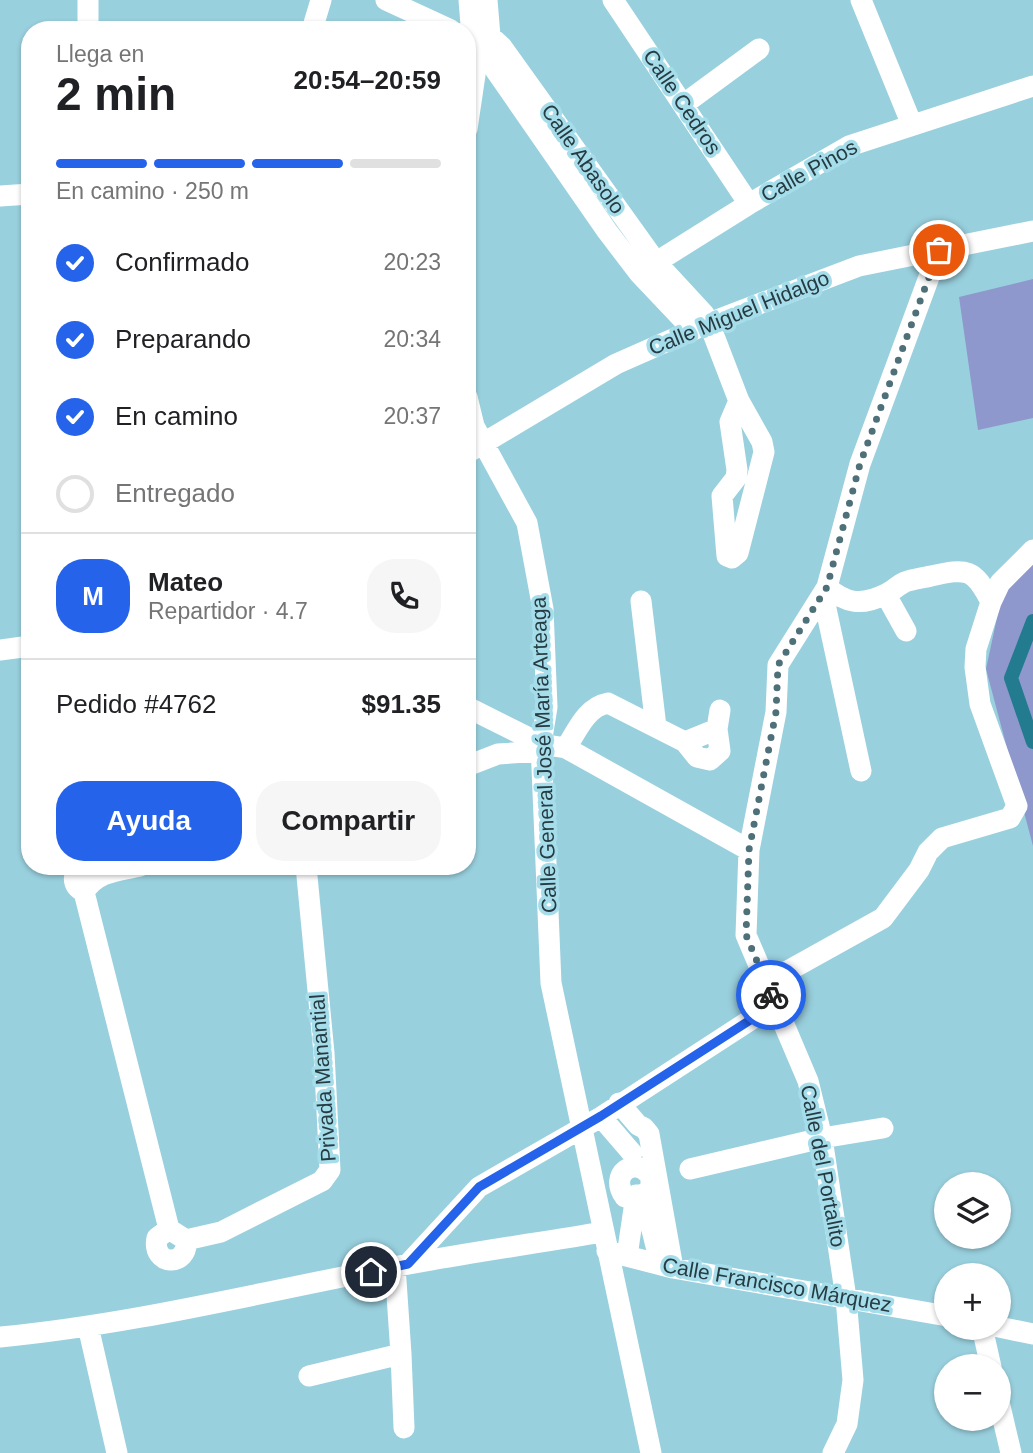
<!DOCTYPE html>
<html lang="es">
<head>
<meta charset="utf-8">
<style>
  :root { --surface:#fff; --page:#f6f6f6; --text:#202124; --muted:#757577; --line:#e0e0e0; --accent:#2563eb }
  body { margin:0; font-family:Arial,sans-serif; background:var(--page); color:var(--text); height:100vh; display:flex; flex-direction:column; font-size:26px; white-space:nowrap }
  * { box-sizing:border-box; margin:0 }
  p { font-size:23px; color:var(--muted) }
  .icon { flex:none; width:38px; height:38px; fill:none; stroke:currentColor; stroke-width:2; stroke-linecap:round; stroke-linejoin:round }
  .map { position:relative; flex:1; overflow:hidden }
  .sheet { position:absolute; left:21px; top:21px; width:455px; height:854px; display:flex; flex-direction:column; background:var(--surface); border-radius:28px; box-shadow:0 2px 5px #0004 }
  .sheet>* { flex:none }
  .tools { position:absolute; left:934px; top:1172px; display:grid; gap:14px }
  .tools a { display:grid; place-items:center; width:77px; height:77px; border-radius:50%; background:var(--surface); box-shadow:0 2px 5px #0004; font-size:35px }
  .pin { position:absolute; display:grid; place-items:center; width:60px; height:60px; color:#fff; margin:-30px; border:4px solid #fff; border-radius:50%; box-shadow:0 2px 7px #0007 }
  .courier { position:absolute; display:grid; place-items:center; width:70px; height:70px; margin:-35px; border:5px solid #2563eb; border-radius:50%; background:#fff; color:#222; box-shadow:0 2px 9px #0007 }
  .head em { font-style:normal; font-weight:800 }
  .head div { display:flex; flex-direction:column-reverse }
  .head { display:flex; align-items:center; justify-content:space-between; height:119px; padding:0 35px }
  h1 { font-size:46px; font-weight:800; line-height:52px }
  .bar { display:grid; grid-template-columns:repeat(4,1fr); gap:10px 7px; align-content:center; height:84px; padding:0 35px }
  .bar i { height:9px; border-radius:5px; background:var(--line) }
  .bar .current { background:var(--accent) }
  .bar p { grid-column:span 4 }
  .line { display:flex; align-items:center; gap:18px; padding:0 35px; border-top:2px solid var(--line) }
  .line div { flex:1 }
  .round { display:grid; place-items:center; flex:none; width:74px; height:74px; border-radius:28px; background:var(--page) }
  ol { padding:0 35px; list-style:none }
  li { display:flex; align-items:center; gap:21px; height:77px }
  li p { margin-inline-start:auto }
  li .icon { padding:7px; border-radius:50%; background:var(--accent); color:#fff; stroke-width:4 }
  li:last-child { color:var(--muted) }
  li i { width:38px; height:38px; border:4px solid var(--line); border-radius:50% }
  .primary-button { display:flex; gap:14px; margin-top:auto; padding:14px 35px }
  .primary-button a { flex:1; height:80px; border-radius:28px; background:var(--accent); color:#fff; font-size:28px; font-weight:800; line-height:80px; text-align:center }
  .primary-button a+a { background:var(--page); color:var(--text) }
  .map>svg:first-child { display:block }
</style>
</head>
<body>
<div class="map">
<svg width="1033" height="1453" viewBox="0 0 1033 1453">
  <rect width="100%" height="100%" fill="#99d0de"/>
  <!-- green -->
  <path fill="#8e98cc" d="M1033,279V418L978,430L959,297Z
    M1033,557V846L986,669L1004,585Z"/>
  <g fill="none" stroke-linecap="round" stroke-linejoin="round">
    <!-- canal -->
    <path stroke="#227b8e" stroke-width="14" d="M1033,621L1011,678L1033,742"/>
    <!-- minor -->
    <path stroke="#fff" stroke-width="21" d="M386,0L451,30
      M487,0L490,36L489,48
      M613,0L749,204
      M861,0L912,125
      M88,30V0
      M312,30L321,0
      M467,30L490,36L502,47L656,262L704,314L709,323L739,401L762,442L764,452L738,553L732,558L727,556L722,496L736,478L737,470L730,422L739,401
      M467,43L487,58L607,231L639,273L693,330
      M684,104L759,49
      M467,129L475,75L469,0
      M0,196L30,194
      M639,273L749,204L849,146L1033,86
      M467,397L474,426L527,523L543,609L547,707L541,744L551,983L651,1453
      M467,453L616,364L709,323L859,266L1033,231
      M827,587C846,604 862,606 886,594C893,591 898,585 905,582C913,579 923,578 931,576C967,568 974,568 991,602
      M823,595L861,771
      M886,595L906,631
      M641,601L656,727
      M0,650L30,646
      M467,707L541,744L566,748L749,850
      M685,742L697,757L710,760L720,751L717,729
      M566,748C577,731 586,707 608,703L685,742L717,729L720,710
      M467,766L498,754L541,751
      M82,866C71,874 72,886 84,892
      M140,866C118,871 97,871 84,892L169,1229L186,1240L221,1232L322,1181L330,1170L324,1053L306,866
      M766,983L883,918L919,870L928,852L942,838L1010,818L1017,806L980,704L975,667L976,649L991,602L1000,583L1033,550
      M619,1103L638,1125L644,1128L649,1134L673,1268
      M601,1117L632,1153
      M690,1169L822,1138L883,1128
      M643,1194L657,1250
      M625,1197C608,1175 635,1154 651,1177V1188
      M169,1229L157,1238C151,1266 189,1268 186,1240
      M607,1251L673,1268L947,1316
      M627,1256L636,1195
      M408,1264L479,1187L601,1117L775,1004
      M88,1326L117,1453
      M999,1327L1033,1334
      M985,1328L984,1336L991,1367
      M0,1337C138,1324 273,1289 409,1264C473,1252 538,1243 603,1232
      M401,1354L404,1428
      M309,1376L401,1354L395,1266
      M999,1402L1011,1453
      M833,1453L847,1424L853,1380L846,1298L822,1138L808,1081L746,935L749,850L776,712L778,665L827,587L860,464L939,250"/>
  </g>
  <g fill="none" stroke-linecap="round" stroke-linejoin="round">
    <!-- done -->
    <path stroke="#4e7079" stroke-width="7" stroke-dasharray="0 12.6" d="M771,995L746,935L749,850L776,712L778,665L827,587L860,464L939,250"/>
    <!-- route -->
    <path stroke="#2563eb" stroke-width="9" d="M371,1272L408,1264L479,1187L601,1116L775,1004L771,995"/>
  </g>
  <g text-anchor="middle" stroke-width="7" stroke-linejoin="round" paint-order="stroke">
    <!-- street labels -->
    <g font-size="21" fill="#263c42" stroke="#a6ddeb">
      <text transform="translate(682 102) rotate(56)" y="7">Calle Cedros</text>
      <text transform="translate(583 159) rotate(55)" y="7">Calle Abasolo</text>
      <text transform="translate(809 171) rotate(-29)" y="7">Calle Pinos</text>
      <text transform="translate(739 313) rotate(-22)" y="7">Calle Miguel Hidalgo</text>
      <text transform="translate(544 755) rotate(-92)" y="7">Calle General José María Arteaga</text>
      <text transform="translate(323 1078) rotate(-94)" y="7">Privada Manantial</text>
      <text transform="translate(823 1166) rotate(79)" y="7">Calle del Portalito</text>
      <text transform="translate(777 1285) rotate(10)" y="7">Calle Francisco Márquez</text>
    </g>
  </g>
</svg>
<div class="tools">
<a><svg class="icon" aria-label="layers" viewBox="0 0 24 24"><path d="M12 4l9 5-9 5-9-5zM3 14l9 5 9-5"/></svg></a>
<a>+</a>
<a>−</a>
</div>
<div class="pin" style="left:939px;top:250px;background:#ea580c"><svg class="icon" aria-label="bag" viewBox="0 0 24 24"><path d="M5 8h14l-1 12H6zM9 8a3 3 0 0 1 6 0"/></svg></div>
<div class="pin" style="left:371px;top:1272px;background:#1f2937"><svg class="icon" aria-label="home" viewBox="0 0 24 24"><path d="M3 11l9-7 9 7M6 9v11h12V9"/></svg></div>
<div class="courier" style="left:771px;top:995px"><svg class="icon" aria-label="bike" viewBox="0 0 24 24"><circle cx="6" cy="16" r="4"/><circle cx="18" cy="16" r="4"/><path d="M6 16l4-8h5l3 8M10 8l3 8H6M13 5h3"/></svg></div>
<section class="sheet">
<div class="head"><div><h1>2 min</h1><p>Llega en</p></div><em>20:54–20:59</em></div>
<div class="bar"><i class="current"></i><i class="current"></i><i class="current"></i><i></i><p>En camino · 250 m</p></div>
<ol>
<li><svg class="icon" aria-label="check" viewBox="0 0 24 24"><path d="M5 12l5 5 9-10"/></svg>Confirmado<p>20:23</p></li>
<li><svg class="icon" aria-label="check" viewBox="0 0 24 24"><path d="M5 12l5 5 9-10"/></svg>Preparando<p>20:34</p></li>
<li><svg class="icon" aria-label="check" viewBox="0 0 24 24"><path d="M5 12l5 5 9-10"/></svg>En camino<p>20:37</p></li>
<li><i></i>Entregado</li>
</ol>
<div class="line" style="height:126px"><b class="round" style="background:var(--accent);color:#fff">M</b><div><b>Mateo</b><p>Repartidor · 4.7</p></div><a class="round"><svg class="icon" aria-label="phone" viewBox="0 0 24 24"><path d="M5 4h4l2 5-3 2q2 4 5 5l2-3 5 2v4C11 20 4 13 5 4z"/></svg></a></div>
<div class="line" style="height:91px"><div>Pedido #4762</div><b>$91.35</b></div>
<div class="primary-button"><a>Ayuda</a><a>Compartir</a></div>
</section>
</div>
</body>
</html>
